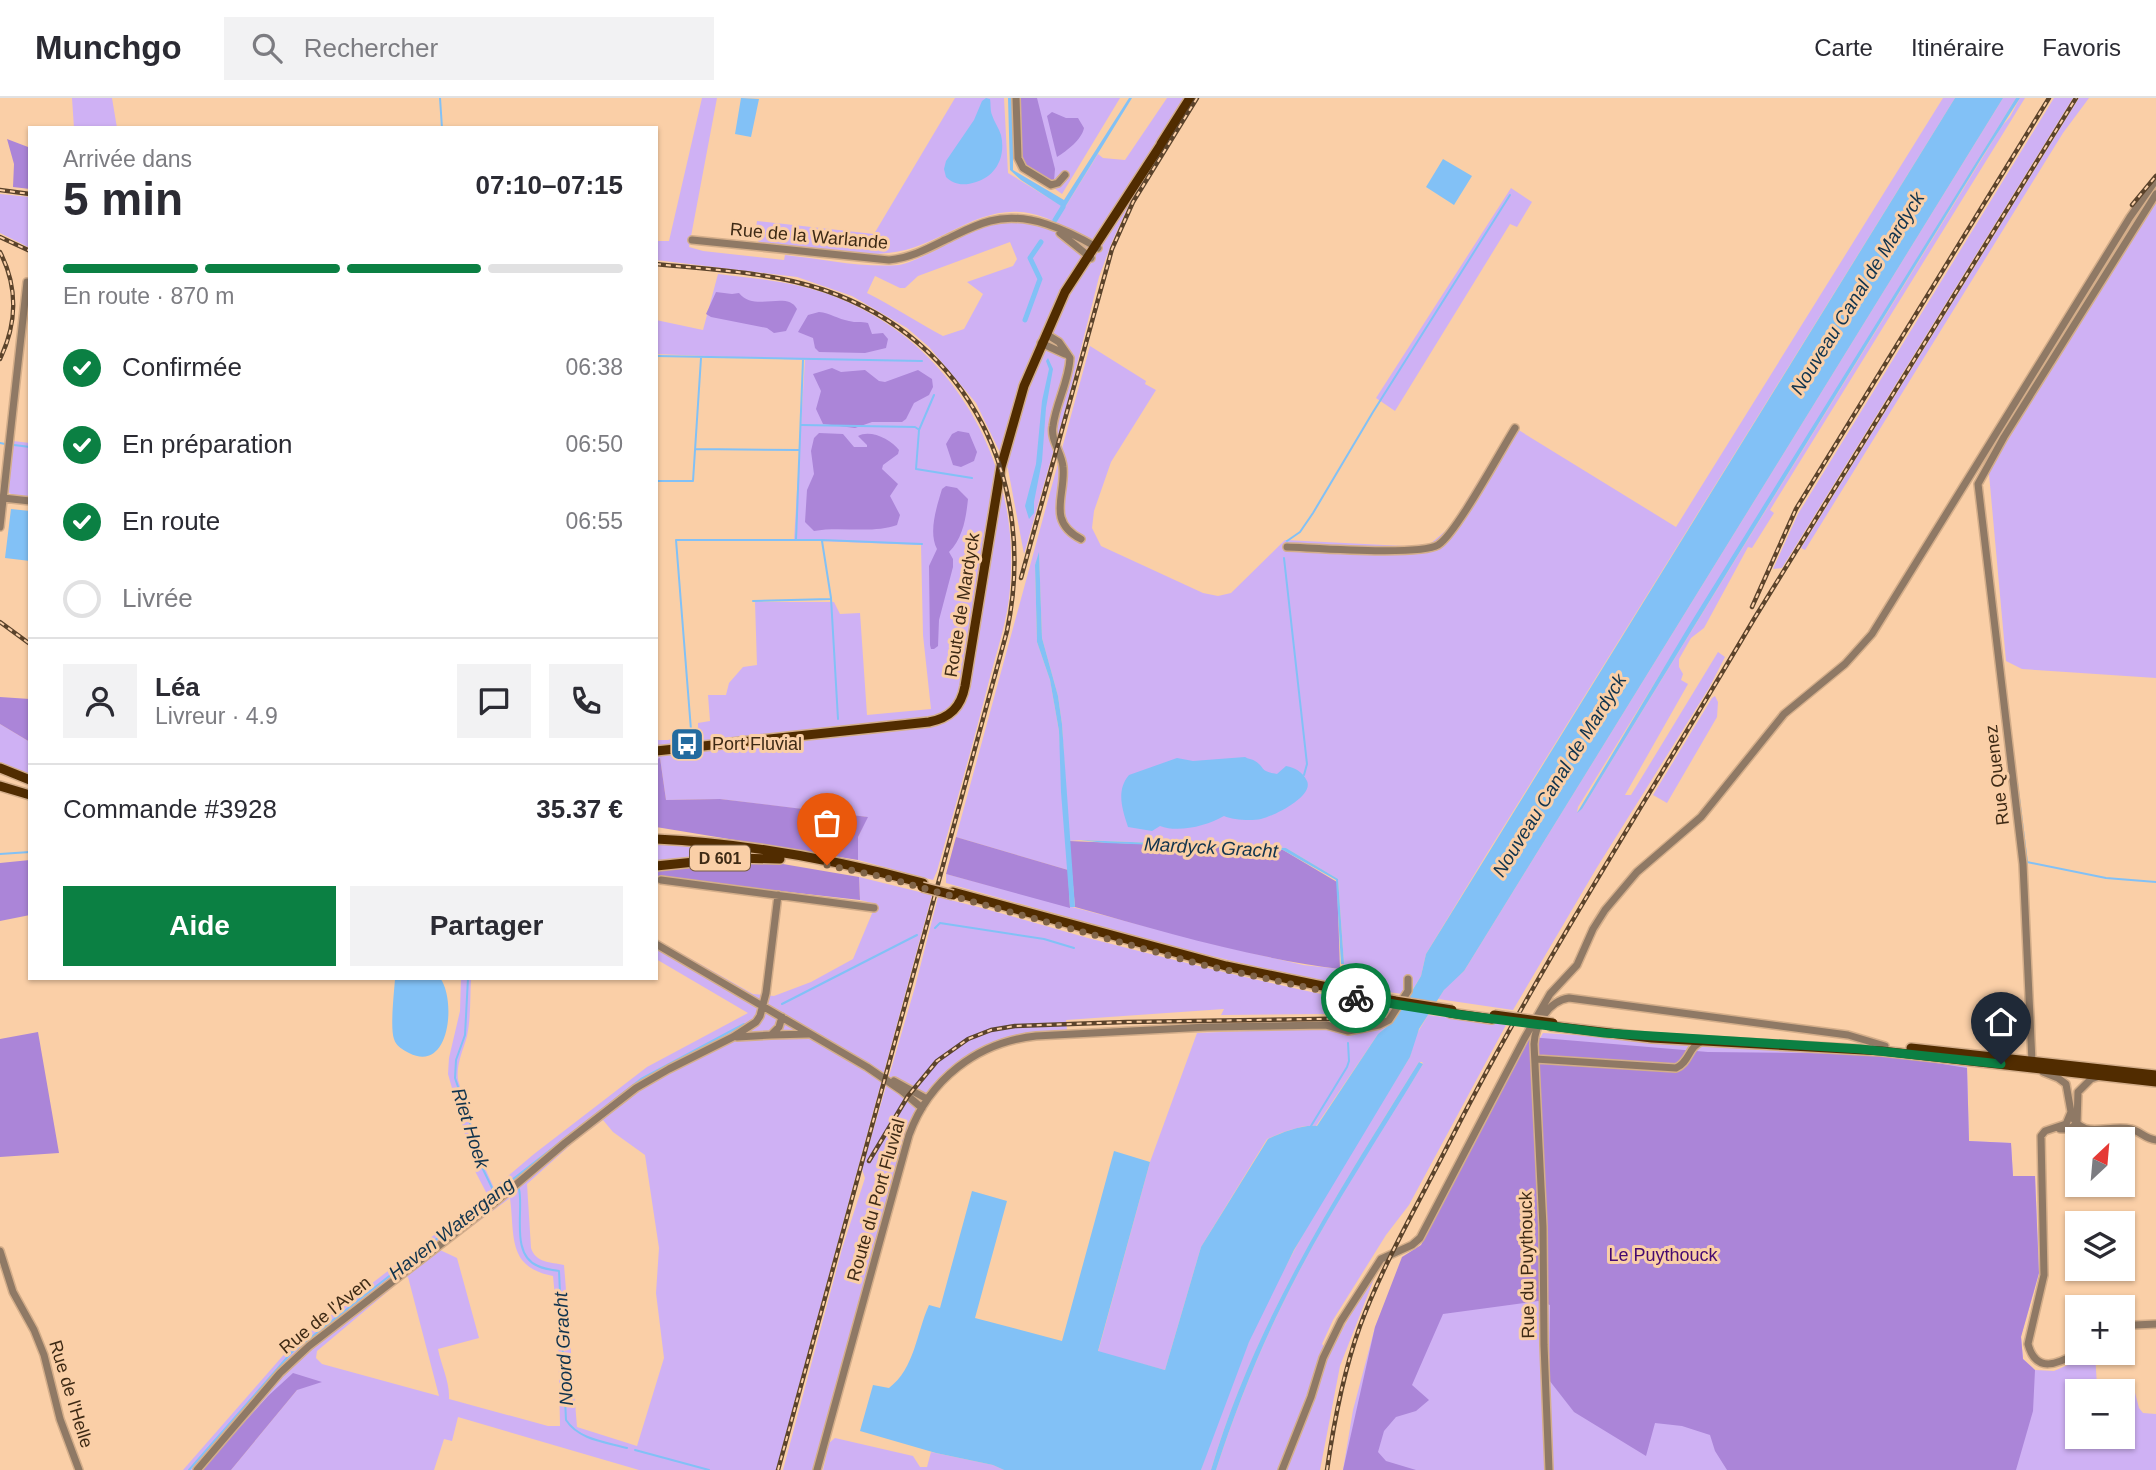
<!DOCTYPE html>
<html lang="fr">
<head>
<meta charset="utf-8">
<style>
  :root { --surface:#fff; --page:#f2f2f3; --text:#2b2b33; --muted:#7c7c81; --line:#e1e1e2; --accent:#0b8043 }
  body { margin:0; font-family:Arial,sans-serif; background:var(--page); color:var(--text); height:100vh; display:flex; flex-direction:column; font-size:26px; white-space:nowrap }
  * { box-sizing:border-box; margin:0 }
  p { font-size:23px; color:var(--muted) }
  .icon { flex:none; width:38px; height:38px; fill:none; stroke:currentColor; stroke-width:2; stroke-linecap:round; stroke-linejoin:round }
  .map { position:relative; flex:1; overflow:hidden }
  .side { position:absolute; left:28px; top:28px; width:630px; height:854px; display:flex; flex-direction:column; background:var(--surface); border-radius:0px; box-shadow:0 2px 5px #0004 }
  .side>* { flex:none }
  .needle { width:46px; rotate:26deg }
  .buttons { position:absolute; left:2065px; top:1029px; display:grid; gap:14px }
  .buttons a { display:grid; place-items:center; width:70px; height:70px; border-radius:0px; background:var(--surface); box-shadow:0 2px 5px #0004; font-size:35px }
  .pin { position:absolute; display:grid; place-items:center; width:60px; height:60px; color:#fff; margin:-72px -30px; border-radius:50% 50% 50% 0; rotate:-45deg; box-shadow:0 0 7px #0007 }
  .pin .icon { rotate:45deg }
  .courier { position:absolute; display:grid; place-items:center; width:70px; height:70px; margin:-35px; border:5px solid #0b8043; border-radius:50%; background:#fff; color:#222; box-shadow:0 2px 9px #0007 }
  .headline em { font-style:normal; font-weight:700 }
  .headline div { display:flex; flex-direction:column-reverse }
  .headline { display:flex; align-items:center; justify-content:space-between; height:119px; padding:0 35px }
  h1 { font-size:46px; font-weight:700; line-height:52px }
  .bar { display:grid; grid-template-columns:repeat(4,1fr); gap:10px 7px; align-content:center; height:84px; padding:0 35px }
  .bar i { height:9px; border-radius:5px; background:var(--line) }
  .bar .current { background:var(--accent) }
  .bar p { grid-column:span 4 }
  .line { display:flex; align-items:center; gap:18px; padding:0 35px; border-top:2px solid var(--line) }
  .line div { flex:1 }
  .round { display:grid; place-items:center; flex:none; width:74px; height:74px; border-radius:0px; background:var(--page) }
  ol { padding:0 35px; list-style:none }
  li { display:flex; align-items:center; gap:21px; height:77px }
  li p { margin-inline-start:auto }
  li .icon { padding:7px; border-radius:50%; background:var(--accent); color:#fff; stroke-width:4 }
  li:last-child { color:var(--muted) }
  li i { width:38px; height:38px; border:4px solid var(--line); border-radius:50% }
  .button { display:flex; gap:14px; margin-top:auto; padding:14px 35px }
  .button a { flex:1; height:80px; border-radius:0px; background:var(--accent); color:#fff; font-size:28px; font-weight:700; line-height:80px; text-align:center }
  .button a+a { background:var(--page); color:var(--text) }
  header { display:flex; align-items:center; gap:42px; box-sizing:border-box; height:98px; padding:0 35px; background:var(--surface); border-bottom:2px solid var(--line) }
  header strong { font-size:33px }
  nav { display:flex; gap:38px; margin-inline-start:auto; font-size:24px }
  .search { width:490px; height:63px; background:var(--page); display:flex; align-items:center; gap:18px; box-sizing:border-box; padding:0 24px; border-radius:0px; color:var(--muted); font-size:26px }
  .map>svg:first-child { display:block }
</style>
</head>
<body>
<header>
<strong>Munchgo</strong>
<div class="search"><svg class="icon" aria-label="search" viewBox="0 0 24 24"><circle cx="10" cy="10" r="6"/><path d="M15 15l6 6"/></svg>Rechercher</div>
<nav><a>Carte</a><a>Itinéraire</a><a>Favoris</a></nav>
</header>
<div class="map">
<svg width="2156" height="1372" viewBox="0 0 2156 1372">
  <rect width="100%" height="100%" fill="#facfa7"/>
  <!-- green -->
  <path fill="#cfb1f4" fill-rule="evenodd" d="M72,0H112L117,30H74Z
    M702,0H717L689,149L703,153L784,162L785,157C822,161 862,170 899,167C910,165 923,158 934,153C974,133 999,114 1045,130L1051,122C985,93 949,149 888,155C846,160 802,150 760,146L755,138L757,123L874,136L955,0H1004L1008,75L1062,108L1059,112L1062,114L1098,56L1103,60L1125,62L1167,0H1195L1127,111L1112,144L1099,179L1068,302L1024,456L1008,371L976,305L929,249L907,230L852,198L797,179L656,162V143H669ZM1010,144L1017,161L1013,168L967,184L983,196L964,231L943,238C917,224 893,208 867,195L875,178L900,190H905L918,178Z
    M1018,0H1120L1062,96L1025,69Z
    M1943,0H1955L1486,757L1426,856L1421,878L1409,897C1251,876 1099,827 946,785V776L1213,846L1303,867L1340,871L1344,866L1338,781L1286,750L1081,742L1069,743L1062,626L1058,598L1042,540L1039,457L1035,467L1037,544L1050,582L1059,633L1068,772L956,739L1090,248L1146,283L1145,286L1156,292L1111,364L1094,413L1092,430L1101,448L1203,495L1218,498L1231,495L1285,442L1404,448L1430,446L1450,429L1512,328L1676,429Z
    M2003,0H2016L1578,709L1577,714L1582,711L1617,654L2002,28L2010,19L2020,0H2025L1770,412L1774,415L1752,450L1748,449L1704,530L1691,540L1679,561V569L1683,576L1681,582L1688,586L1625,697H1631L1718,554L1725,559L1709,590L1596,771L1513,912L1438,901L1446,889L1464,873Z
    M2054,0H2073L1782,470L1773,471L1798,416Z
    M2079,0H2089L2063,35L1805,452L1801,450Z
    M1511,90L1532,104L1517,129L1510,126L1395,313L1376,300Z
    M0,96L30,99V150L0,135Z
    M2156,103V580L2022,571L2006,563L1988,365Z
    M718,176C759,181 799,184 838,200C955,247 1021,366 1010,490C1008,521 997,552 989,583C973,646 955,710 937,773L933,782L858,762V739L867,719L720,701L666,702L660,660L656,661V642H668L698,633V625L710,623L708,597H726L729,585L743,569L757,567L755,504H834L840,516L860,515L867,617L931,611L923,537L921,447L794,442L805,262L656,256V222L703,232Z
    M13,343L30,345V400L14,398L8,394Z
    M1715,598L1718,604L1717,619L1667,705L1653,697L1712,600Z
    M0,626L30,644V677L0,665Z
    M656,746H706L747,754V757H720L656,764Z
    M859,779L932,797L776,1372H639L458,1319L452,1343L444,1341L434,1372H231L297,1292L268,1298L201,1372H183L287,1253L317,1228L487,1096L476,1075L448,976L449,960L460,913L461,880H471C470,899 471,919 467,938C463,953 456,966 458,982L485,1070L494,1090L534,1056L647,969L748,915L656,861V841L753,896L774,898L811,884L853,861L876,806L860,802ZM603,1022L613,1034L645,1057L659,1150L656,1195L664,1260L637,1348L577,1329L564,1167C550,1164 536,1165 531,1150L527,1086L575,1043ZM510,1100C515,1139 507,1169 553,1178L558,1230L560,1328H548L449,1301C450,1284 441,1267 438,1251L479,1240L457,1160L440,1152ZM408,1179L439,1298L322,1266L316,1260L317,1253L404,1180Z
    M938,799C989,811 1038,826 1088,840C1191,867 1295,892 1400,912L1394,923L1378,936L1316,1028C1303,1026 1280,1035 1267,1041L1201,1149L1165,1272L1098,1254L1150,1064L1197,935L1325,930L1343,936H1356L1355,916H1339L1328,908L1325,916L1221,917L1224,911L1066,922L1067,932C1048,934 1026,934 1007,939C968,951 932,979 913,1017C909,1026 906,1037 902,1047L813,1372H783L842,1151L865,1080L862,1071L915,889Z
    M1428,917L1506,927L1409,1107L1386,1137L1333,1222L1322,1246L1330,1255L1360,1199L1374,1181L1340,1268L1320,1372H1216C1234,1316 1256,1260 1282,1207C1322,1124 1374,1046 1423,966L1422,964H1419C1338,1094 1255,1224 1211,1372H1201C1220,1313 1242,1254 1270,1199C1311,1116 1362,1038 1410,959L1415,939Z
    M1543,935L1896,956L1967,966L1969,1043L2011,1045L2013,1078H2035L2039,1175L2021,1238L2023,1261L2035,1272L2054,1273L2095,1255L2097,1288L2133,1287L2139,1310L2143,1315L2156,1316V1372H1343L1353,1312L1375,1229L1404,1160L1422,1148ZM2077,1293H2123V1339H2077Z
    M835,1340L913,1358L920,1369H927L931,1354L993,1367L1004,1372H823L829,1345Z"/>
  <!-- forest -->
  <path fill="#ab85d8" d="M1018,0H1037L1055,71L1054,83L1050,84L1025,69L1020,63Z
    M1052,14L1066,20H1078L1084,30C1082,41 1067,53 1057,59L1047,18Z
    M7,41L28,49L30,91L13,89L14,66Z
    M716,194L732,196L739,195C755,215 787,192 797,211L786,233L774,235L767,230L711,219L706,216Z
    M819,214C830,215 838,221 849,223C856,225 861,223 868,225L872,236L883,235L888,241L886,250L865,255L819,254L815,250L813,240L798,234L808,217Z
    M832,270L841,274L865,272L879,283L885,284L918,272L932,281L933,289L929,297L914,305L906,321L902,324H872L855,330L823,326L816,311L821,293L813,276Z
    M958,333L969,335L977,354L974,363L961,369L953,367L946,346L952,336Z
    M819,335L843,336L854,349H867V347L858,338C870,331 891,341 899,352L898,356L883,367L882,371L898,386L890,398L900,417L897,427C873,436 840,428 814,433L805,424L807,392L814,376L811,353L814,340Z
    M946,388L957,390L968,401C966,420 963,440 949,454L953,461V469L939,522L938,548L934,551H931L930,547L929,468L937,451C928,434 937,408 942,391Z
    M0,599L30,601V644L0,626Z
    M660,660L666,702L720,701L868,719L858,739V762L656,729V661Z
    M956,739L1068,772L1070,810L946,776Z
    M1069,743L1283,752L1337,784L1340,871C1250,860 1162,833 1075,809Z
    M30,762V817L0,823V765Z
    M734,764L777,765L859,779L860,802L656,779V772Z
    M38,934L59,1055L0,1059V941Z
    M1530,939L1708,954L1881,956L1967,970L1969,1043L2011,1045L2013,1078H2035L2039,1175L2021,1239L2023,1261L2035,1272L2033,1313L2016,1372H1727L1715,1353L1710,1337L1682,1328L1655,1325L1646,1358L1574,1314L1549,1282L1550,1207L1538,1203L1443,1216L1412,1287L1429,1302L1416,1313L1396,1319L1384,1333L1378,1354L1386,1363L1416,1372H1343L1375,1229L1402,1159L1421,1147Z
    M293,1275L322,1284L297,1292L231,1372H201L268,1298Z"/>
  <!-- water -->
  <path fill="#82c1f6" d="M741,0L759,1L751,39L735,36Z
    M986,0L990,1C991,6 990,12 992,17C994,24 999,30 1001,37C1006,59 996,78 976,84C964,88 954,87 946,79L944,71L946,63L974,22L982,3Z
    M1008,0H1012L1013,3V72L1064,102L1129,0H1132L1062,114L1059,113L1061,108L1021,82L1010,72Z
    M1955,0H2003L1464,873L1444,892L1419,931L1410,959L1294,1152L1249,1244L1201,1372H1004L993,1367L936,1355L860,1333L873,1287L889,1290C915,1270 916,1236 929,1207L940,1210L972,1093L1007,1103L975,1220L1062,1243L1114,1053L1150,1064L1098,1253L1165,1272L1201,1149L1268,1041C1280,1035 1303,1026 1317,1028L1378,936L1394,923L1421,878L1426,856Z
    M2016,0H2020L1981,61L1617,654L1582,711L1577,715L1690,526Z
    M1443,61L1472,78L1454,107L1426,89Z
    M1048,260L1053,271L1046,310L1042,363L1034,404V415L1029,421L1025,408L1036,366L1042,303L1049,271L1046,263Z
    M11,411L30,413V463L5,460Z
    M1039,454L1042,540L1058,598L1062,626L1075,809H1070L1061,694L1059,633L1050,582L1037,544L1035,467Z
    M1245,659C1248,661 1252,661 1255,663C1266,670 1259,673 1277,676L1286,668C1295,670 1302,673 1307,683C1314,698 1274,718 1261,721C1251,723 1233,722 1224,718C1207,728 1178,735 1160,728L1152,733L1128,729C1122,711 1116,692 1129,677L1177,660L1193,663Z
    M1079,742L1286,750L1338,781L1344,866H1341L1336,782L1283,752L1106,745Z
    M395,881L440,880C456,900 451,976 409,955C403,952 396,948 394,941C390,930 394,895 395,881Z
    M1419,964L1423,966C1375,1046 1322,1124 1282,1207C1256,1260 1234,1316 1216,1372H1211C1255,1223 1338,1094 1419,964Z"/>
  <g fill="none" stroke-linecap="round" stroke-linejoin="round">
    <!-- stream -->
    <path stroke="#82c1f6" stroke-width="2" d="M440,0L442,30
      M656,258L922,263
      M934,297L919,332L916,371L972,380
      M802,327L915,329L918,331
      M0,345L5,346
      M14,347L30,349
      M696,351L799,352
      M656,383H693L701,260
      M796,442L803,262
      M822,443L831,500L838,621
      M1287,443L1300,434L1313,415L1373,314L1510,97
      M1284,460L1307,666L1304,677
      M753,503L830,501
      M691,632L676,442H822L922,446
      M2017,684L2027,764L2106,780L2156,784
      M0,756L30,754
      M935,830L940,825L1044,841L1074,850
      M468,880L465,937L456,962L455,980L468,1018L480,1065L495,1096
      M782,906L917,837
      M1311,1028L1347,969L1349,963L1348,945
      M519,1091C524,1112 510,1157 538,1168C544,1171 552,1172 559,1173L566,1322C579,1342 606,1344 627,1350
      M635,1352L709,1372
      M189,1372L291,1255L641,981L744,926"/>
    <!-- canal -->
    <path stroke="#82c1f6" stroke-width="5" d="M1055,122L1063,109
      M1025,222L1040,181L1030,160L1041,144"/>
    <!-- minor casing -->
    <g stroke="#d4ae8a" stroke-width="10">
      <path id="minor" d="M1016,0L1018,60L1023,70L1051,87L1058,85L1065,77
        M1060,135L1091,160
        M692,142L889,162C910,160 927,151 945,142C960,135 974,127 990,123C1027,113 1067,132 1098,150
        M1046,236L1059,244L1070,260C1069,283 1056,305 1053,328C1050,342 1062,355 1063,369C1066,397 1046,423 1081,441
        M1041,245L1065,256
        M3,400L30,403
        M0,429L27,184
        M1287,449C1315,450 1419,458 1438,447C1456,436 1501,352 1515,330
        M661,782L874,810
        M656,846L867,969L902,993L922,1010
        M771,937L808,936
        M737,939L771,937L779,929L782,919
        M1535,961L1676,970C1690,964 1688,948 1703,943
        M2032,964L2023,766L1978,386L2004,339L2156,96
        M2043,974L2058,980L2066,986L2071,1014L2066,1026L2045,1033L2041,1038L2044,1177L2028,1246C2036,1276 2058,1266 2077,1255
        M894,983L927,1001
        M2071,1015C2081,1044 2109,1025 2131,1031C2140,1033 2145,1041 2156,1042
        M2060,1031H2069L2077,1026L2078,994L2091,981L2100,978
        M0,1153L13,1194L34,1232L44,1257L60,1321L79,1372
        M2123,1230L2135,1227L2156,1226
        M197,1372L280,1275L309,1248L493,1106L565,1045L636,990L669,971L733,939L756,924L760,918L766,895L778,797
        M817,1372L909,1037C929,982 977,944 1036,938L1207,929L1326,927L1348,933L1379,927L1389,922L1408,893V881
        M1282,1372L1311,1299L1323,1260L1341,1223L1381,1161L1412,1147L1420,1140L1524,941L1550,896L1577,867L1593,831L1605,812L1637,774L1701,719L1784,616L1845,566L1872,536L2130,119L2156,82
        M1549,1372L1544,1247L1543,1129L1534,946C1535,927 1548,903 1569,900L1848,937L1885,948"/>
    </g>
    <!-- major casing -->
    <g stroke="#d4ae8a" stroke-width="12">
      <path id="major" d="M1161,46L1190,0
        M656,653L929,624C950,620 961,609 965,588L1001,369L1024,288L1065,194L1164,42
        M0,670L30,682
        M0,688L30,697
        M656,741C746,745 836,762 923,785
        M656,768L733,760L780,761
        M953,794L1226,868L1395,903
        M1450,915L1492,921
        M1551,928L1652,940L1882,953L2156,984
        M1911,950L2156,977"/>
    </g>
    <!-- minor -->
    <use href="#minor" stroke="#8f7965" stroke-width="7"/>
    <!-- major -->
    <use href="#major" stroke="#512c00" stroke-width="9"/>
    <!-- rail casing -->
    <g stroke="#5b432b" stroke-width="4.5">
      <path id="rail" d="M0,92L30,96
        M2132,107L2156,78
        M0,139L30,153
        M0,154C18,189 17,226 0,261
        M656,166C712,172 771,174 824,192C971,242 1038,386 1007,533L778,1372
        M1021,480L1112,151L1133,104L1197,0
        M1752,509L1796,411L2049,0
        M0,524L30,546
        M869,1063L908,998L937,963L968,941L991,932L1015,928L1126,924L1377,920
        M1327,1372C1334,1323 1343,1275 1360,1228C1383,1166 1418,1106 1448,1047C1540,866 1651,696 1754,521L2076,0"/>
    </g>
    <!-- rail -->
    <use href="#rail" stroke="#facfa7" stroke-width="2" stroke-dasharray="5" stroke-linecap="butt"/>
    <!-- major-bridge casing -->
    <g stroke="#d4ae8a" stroke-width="12" stroke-linecap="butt">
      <path id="major-bridge" d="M922,789L953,797
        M1395,903L1452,912
        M1494,917L1553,925"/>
    </g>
    <!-- major-bridge -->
    <use href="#major-bridge" stroke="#512c00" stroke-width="9"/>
  </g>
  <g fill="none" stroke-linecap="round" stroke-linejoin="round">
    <!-- done -->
    <path stroke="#806448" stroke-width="7" stroke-dasharray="0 12.6" d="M827,767L883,779L1203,867L1356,900"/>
    <!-- route -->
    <path stroke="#0b8043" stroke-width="9" d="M1356,900L1462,917L1605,935L1860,951L2001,966"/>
  </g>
  <!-- icons -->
  <defs>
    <g id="bus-square" transform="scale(1.75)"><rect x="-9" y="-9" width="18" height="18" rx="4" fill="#236b9f" stroke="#facfa7"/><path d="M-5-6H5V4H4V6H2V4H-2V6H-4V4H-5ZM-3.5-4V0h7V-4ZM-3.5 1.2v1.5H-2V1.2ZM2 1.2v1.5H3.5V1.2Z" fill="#fff"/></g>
  </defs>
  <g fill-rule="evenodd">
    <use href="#bus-square" x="687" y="646"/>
  </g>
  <g text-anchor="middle" stroke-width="6" stroke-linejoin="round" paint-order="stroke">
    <!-- shield labels -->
    <rect fill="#facfa7" stroke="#765c41" stroke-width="2" x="690" y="747.5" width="60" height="25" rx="5"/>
    <g font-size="16" font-weight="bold" fill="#3e2a15">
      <text x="720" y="766">D 601</text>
    </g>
    <!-- street labels -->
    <g font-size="18" fill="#3e2a15" stroke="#facfa7">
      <text transform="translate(809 138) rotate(5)" y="6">Rue de la Warlande</text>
      <text transform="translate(962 507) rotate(-81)" y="6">Route de Mardyck</text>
      <text transform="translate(1997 677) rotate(-97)" y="6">Rue Quenez</text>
      <text transform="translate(876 1102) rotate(-74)" y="6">Route du Port Fluvial</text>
      <text transform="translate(1527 1167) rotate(-91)" y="6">Rue du Puythouck</text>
      <text transform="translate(325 1217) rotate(-39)" y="6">Rue de l'Aven</text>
      <text transform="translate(71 1296) rotate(73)" y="6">Rue de l'Helle</text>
    </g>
    <!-- poi labels -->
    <g font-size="18" fill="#3e2a15" stroke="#facfa7" text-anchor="start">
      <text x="712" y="652">Port Fluvial</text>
    </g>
    <!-- park labels -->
    <g font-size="18" fill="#460a70" stroke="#facfa7">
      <text x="1663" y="1163">Le Puythouck</text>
    </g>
    <!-- water labels -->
    <g font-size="19" font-style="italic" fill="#11344e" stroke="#facfa7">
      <text transform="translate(1857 195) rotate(-58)" y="7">Nouveau Canal de Mardyck</text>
      <text transform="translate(1559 677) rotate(-58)" y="7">Nouveau Canal de Mardyck</text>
      <text transform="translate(1211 749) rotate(3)" y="7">Mardyck Gracht</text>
      <text transform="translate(471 1030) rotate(72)" y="7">Riet Hoek</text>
      <text transform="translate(451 1130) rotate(-38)" y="7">Haven Watergang</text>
      <text transform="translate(563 1251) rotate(-93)" y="7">Noord Gracht</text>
    </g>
  </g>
</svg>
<div class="buttons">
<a><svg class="needle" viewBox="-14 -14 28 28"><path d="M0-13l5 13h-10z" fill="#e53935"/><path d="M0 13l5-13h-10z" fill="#7c7c81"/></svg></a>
<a><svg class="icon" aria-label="layers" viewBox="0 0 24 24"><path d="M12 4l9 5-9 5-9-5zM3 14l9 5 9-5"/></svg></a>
<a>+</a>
<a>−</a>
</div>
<div class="pin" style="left:827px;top:767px;background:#ea580c"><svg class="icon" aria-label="bag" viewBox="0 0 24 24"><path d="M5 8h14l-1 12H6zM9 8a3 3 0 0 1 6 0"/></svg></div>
<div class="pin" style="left:2001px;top:966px;background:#1f2937"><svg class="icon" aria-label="home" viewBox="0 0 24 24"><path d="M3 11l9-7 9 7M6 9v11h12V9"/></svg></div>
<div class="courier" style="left:1356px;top:900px"><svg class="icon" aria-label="bike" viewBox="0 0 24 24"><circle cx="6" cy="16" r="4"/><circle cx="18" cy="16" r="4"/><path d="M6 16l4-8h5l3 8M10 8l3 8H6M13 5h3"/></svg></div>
<section class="side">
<div class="headline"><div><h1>5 min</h1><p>Arrivée dans</p></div><em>07:10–07:15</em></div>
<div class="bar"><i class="current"></i><i class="current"></i><i class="current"></i><i></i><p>En route · 870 m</p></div>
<ol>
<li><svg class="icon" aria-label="check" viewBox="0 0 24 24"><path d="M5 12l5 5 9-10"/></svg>Confirmée<p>06:38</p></li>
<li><svg class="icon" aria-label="check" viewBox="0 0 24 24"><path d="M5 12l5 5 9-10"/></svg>En préparation<p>06:50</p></li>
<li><svg class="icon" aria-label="check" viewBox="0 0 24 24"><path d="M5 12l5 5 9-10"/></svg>En route<p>06:55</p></li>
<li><i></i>Livrée</li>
</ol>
<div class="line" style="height:126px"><a class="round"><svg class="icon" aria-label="person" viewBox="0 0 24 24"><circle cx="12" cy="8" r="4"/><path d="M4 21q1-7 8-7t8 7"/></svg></a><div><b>Léa</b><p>Livreur · 4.9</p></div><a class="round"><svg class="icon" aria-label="chat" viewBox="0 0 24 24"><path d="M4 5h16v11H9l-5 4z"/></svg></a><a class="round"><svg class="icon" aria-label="phone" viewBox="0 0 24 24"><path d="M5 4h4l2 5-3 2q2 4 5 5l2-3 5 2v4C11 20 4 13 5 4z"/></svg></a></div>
<div class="line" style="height:91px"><div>Commande #3928</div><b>35.37 €</b></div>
<div class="button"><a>Aide</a><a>Partager</a></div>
</section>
</div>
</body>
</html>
